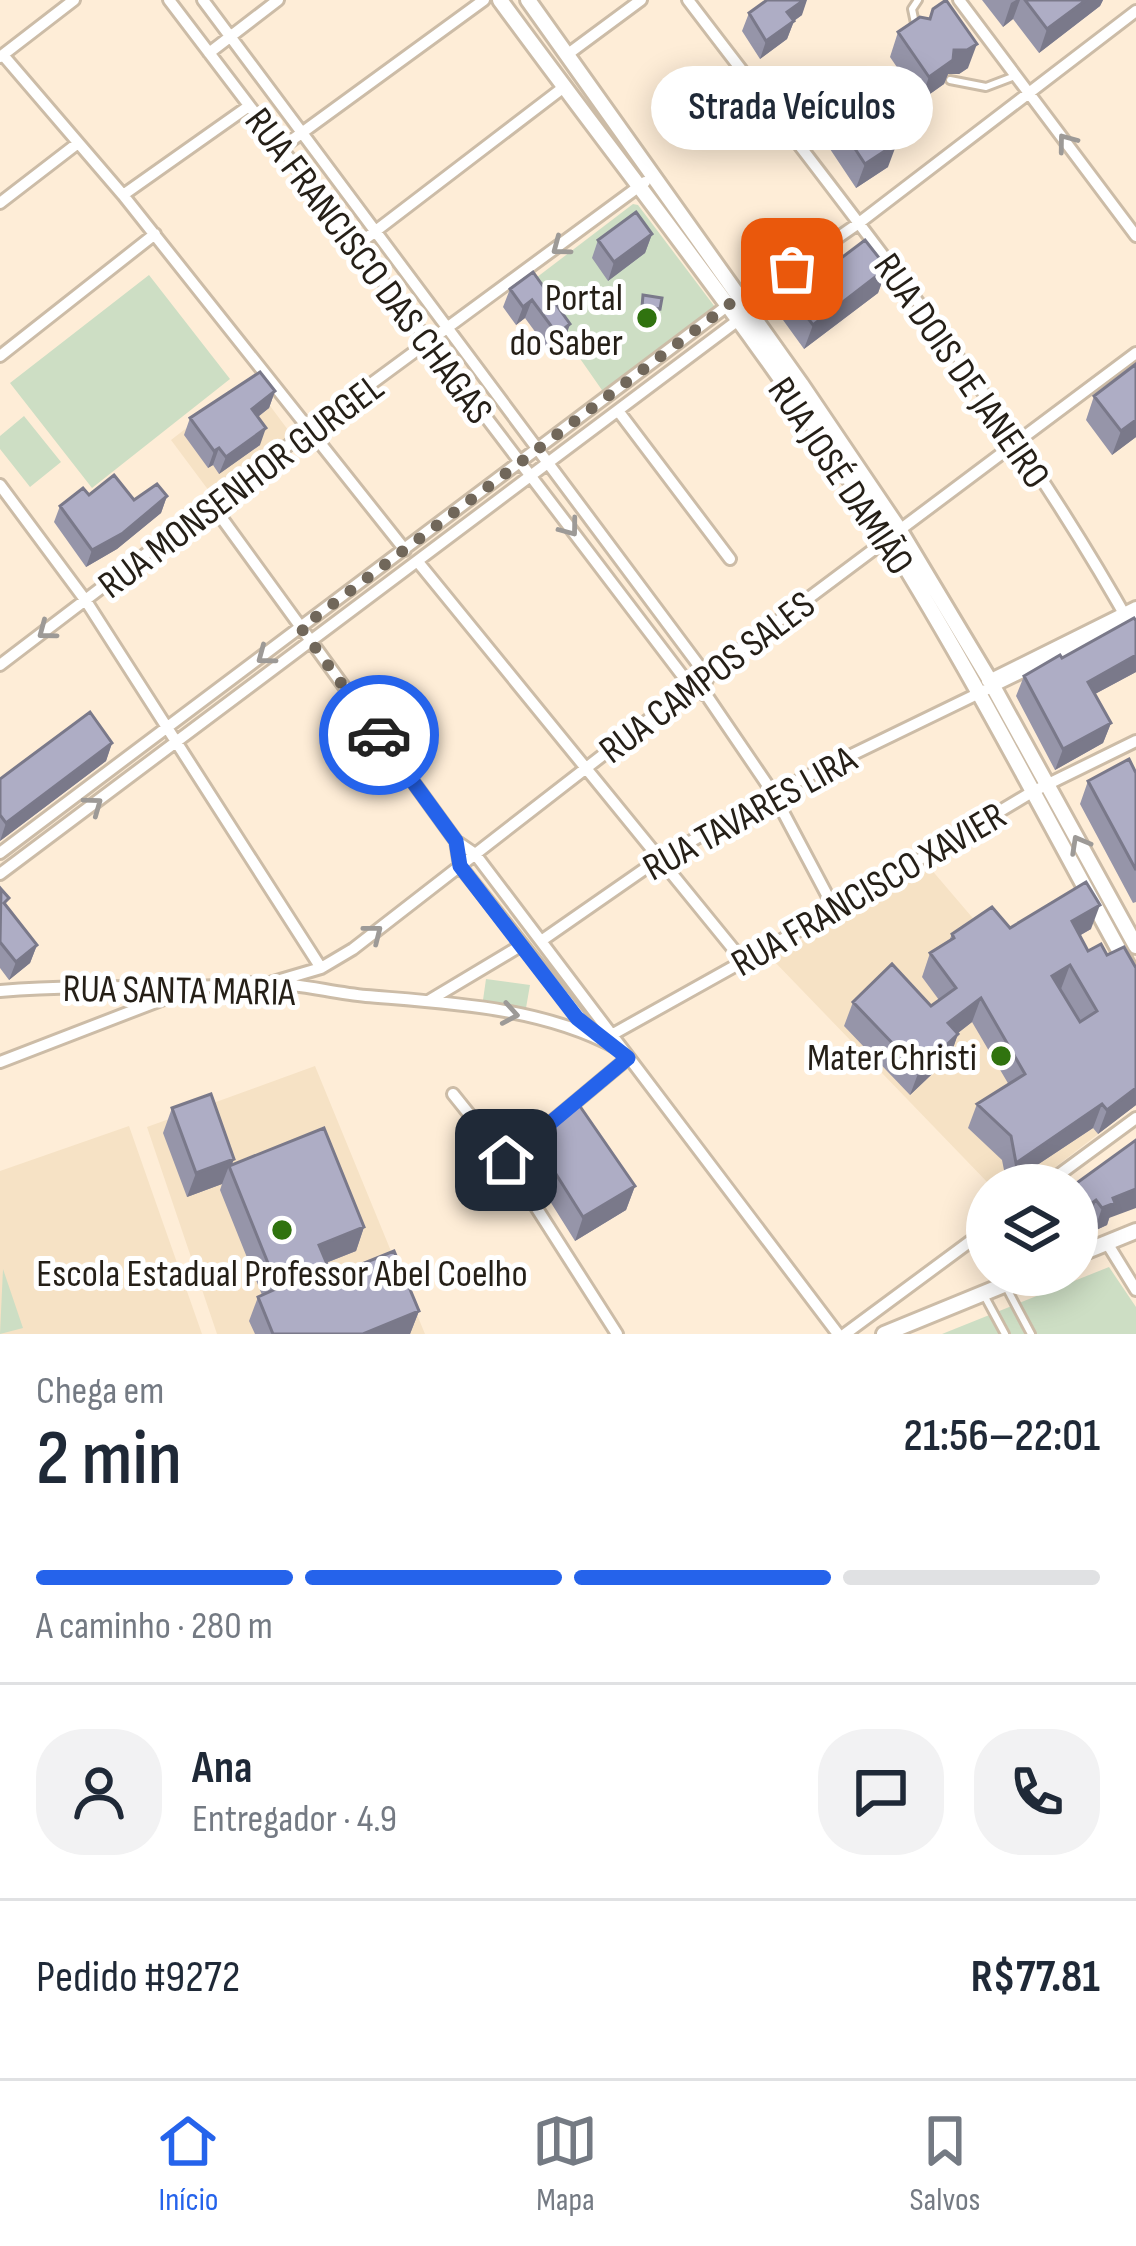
<!DOCTYPE html>
<html lang="pt">
<head>
<meta charset="utf-8">
<style>
  :root { --surface:#fff; --page:#f2f2f3; --text:#1f2937; --muted:#747a83; --line:#e0e1e3; --accent:#2563eb }
  body { margin:0; font-family:"Sofia Sans Condensed",sans-serif; background:var(--page); color:var(--text); height:100vh; display:flex; flex-direction:column; font-size:45px; white-space:nowrap }
  * { box-sizing:border-box; margin:0 }
  p { font-size:39px; color:var(--muted) }
  .icon { flex:none; width:66px; height:66px; fill:none; stroke:currentColor; stroke-width:2; stroke-linecap:round; stroke-linejoin:round }
  .map { position:relative; height:1334px; overflow:hidden }
  .sheet { display:flex; flex-direction:column; background:var(--surface); flex:1 }
  .sheet>* { flex:none }
  .buttons { position:absolute; left:966px; top:1164px; display:grid; gap:24px }
  .buttons a { display:grid; place-items:center; width:132px; height:132px; border-radius:50%; background:var(--surface); box-shadow:0 6px 30px #0003; font-size:60px }
  .pin { position:absolute; display:grid; place-items:center; width:102px; height:102px; color:#fff; margin:-51px; border-radius:24px; box-shadow:0 6px 18px #0006 }
  .courier { position:absolute; display:grid; place-items:center; width:120px; height:120px; margin:-60px; border:9px solid #2563eb; border-radius:50%; background:#fff; color:#222; box-shadow:0 3px 15px #0007 }
  .bubble { position:absolute; height:84px; border-radius:42px; background:var(--surface); box-shadow:0 6px 30px #0003; font-size:39px; font-weight:600; line-height:84px; text-align:center }
  .headline em { font-style:normal; font-weight:600 }
  .headline div { display:flex; flex-direction:column-reverse }
  .headline { display:flex; align-items:center; justify-content:space-between; height:204px; padding:0 36px }
  h1 { font-size:78px; font-weight:600; line-height:90px }
  .bar { display:grid; grid-template-columns:repeat(4,1fr); gap:18px 12px; align-content:center; height:144px; padding:0 36px }
  .bar i { height:15px; border-radius:9px; background:var(--line) }
  .bar .on { background:var(--accent) }
  .bar p { grid-column:span 4 }
  .line { display:flex; align-items:center; gap:30px; padding:0 36px; border-top:3px solid var(--line) }
  .line div { flex:1 }
  .round { display:grid; place-items:center; flex:none; width:126px; height:126px; border-radius:48px; background:var(--page) }
  .menu { display:flex; justify-content:space-around; align-items:center; height:168px; border-top:3px solid var(--line); background:var(--surface); font-size:33px; color:var(--muted) }
  .menu a { display:grid; justify-items:center; gap:6px }
  .menu .on { color:var(--accent) }
  .map>svg:first-child { display:block }
</style>
</head>
<body>
<div class="map">
<svg width="1136" height="1334" viewBox="0 0 1136 1334">
  <rect width="100%" height="100%" fill="#feedd7"/>
  <!-- built -->
  <path fill="#f6e2c5" d="M250,379L291,434L212,495L171,440Z
    M930,868L1018,971L1136,1008V1105L1032,1185H990L771,958Z
    M315,1066L425,1334H217L147,1127Z
    M129,1126L202,1334H0V1171Z"/>
  <!-- green -->
  <path fill="#cddec4" d="M633,204L638,205L715,307L604,393L528,284Z
    M149,275L230,379L92,488L10,383Z
    M24,416L61,462L30,487L0,449V436Z
    M486,979L530,985L526,1008L483,1000Z
    M1109,1267L1136,1307V1334H942Z
    M3,1269L23,1328L0,1334Z"/>
  <g fill="none" stroke-linecap="round" stroke-linejoin="round">
    <!-- service casing -->
    <g stroke="#ccbca7" stroke-width="12">
      <path id="service" d="M916,28L912,9L918,0
        M950,80L986,87L1015,76
        M1005,1285L1031,1334
        M985,1297L1005,1334"/>
    </g>
    <!-- minor casing -->
    <g stroke="#ccbca7" stroke-width="16">
      <path id="minor" d="M169,0L691,687L707,696L773,793L835,910
        M203,0L706,675L707,680
        M688,0C845,207 1010,407 1136,635
        M959,0L1136,236
        M209,53L278,0
        M568,54L641,0
        M3,55L123,195L405,550
        M0,57L74,0
        M281,148L484,0
        M123,195L249,106
        M0,203L78,143
        M356,246L564,87
        M0,356L155,234
        M619,412L730,559
        M0,485L86,601L321,968
        M213,506L456,841L475,854L838,1334
        M418,562L743,961
        M0,665L311,428L645,182
        M987,681L1136,607
        M456,841L460,866L591,1031
        M0,853L739,297L759,292L859,223L1136,11
        M0,874L749,312L759,292
        M541,941L646,868L771,794L1136,617
        M270,983L321,968L353,949L706,675L1136,353
        M0,991C65,986 128,987 192,987C217,987 241,982 266,983C298,983 333,993 366,996C449,1003 541,1007 615,1047
        M430,1000L522,945
        M606,1038L835,910L1032,792L1136,741
        M0,1062L187,990
        M453,1094L506,1160L617,1334
        M506,1160L628,1058
        M1045,1185L1136,1118
        M1107,1243L1136,1290
        M845,1334L987,1229"/>
    </g>
    <!-- tertiary casing -->
    <g stroke="#ccbca7" stroke-width="20">
      <path id="tertiary" d="M500,0C630,178 770,351 887,537C977,681 1054,833 1136,981
        M528,0L801,384L899,529L989,679L1136,946
        M1077,1255L1136,1231
        M884,1334L1028,1275"/>
    </g>
    <!-- service -->
    <use href="#service" stroke="#fff" stroke-width="6"/>
    <!-- minor -->
    <use href="#minor" stroke="#fff" stroke-width="10"/>
    <!-- tertiary -->
    <use href="#tertiary" stroke="#fff" stroke-width="14"/>
  </g>
  <!-- wall -->
  <path fill="#9695a9" d="M982,0H1103L1100,6L1039,53L1013,19L1003,27Z
    M749,13L802,15L794,21L787,39L760,59L742,31Z
    M898,32L968,68L959,74H948L944,84L920,101L890,57Z
    M819,94L888,167L856,188L810,119Z
    M652,234L645,253L608,281L592,258L598,240Z
    M887,268L878,293L804,349L783,320L791,296Z
    M533,272L564,342L550,352L525,318L516,325L503,307L510,289Z
    M1136,364V437L1112,455L1086,420L1094,396Z
    M275,391L269,408L258,417L260,445L219,474L213,465L208,468L184,435L190,418Z
    M89,495L134,500L167,496L161,513L117,549L86,567L54,522L60,506Z
    M1136,621V672L1095,694L1111,723L1103,743L1055,770L1016,696L1024,676Z
    M112,743L106,761L0,841V779Z
    M1136,773V902L1133,903L1080,804L1088,781Z
    M0,890L6,906L37,945L30,963L9,980L0,968Z
    M1010,928L1091,929L1079,936L1088,951L1107,955L1136,968V1105L1098,1134L1093,1128L1007,1185L1002,1160L968,1128L977,1104L1009,1085L972,1022L958,1033L950,1057L910,1095L844,1026L853,1002L931,1006L939,1000L922,977L930,953L949,941L952,934Z
    M172,1108L232,1164L364,1227L356,1251L326,1263L332,1276L419,1311L410,1334H255L249,1321L258,1297L262,1295L220,1190L222,1184L187,1197L163,1133Z
    M534,1139L635,1186L626,1210L575,1241L526,1163Z
    M1136,1140L1107,1225L1094,1231L1088,1223L1077,1230V1185Z"/>
  <!-- shaded-wall -->
  <path fill="#7a798a" d="M804,0H807L802,15L781,30L787,12Z
    M1016,0H1020L1013,19L1003,27L1011,3Z
    M1086,0H1103L1100,6L1039,53L1047,29Z
    M794,21L787,39L760,59L766,41Z
    M977,44L968,68L959,74H948L944,84L920,101L929,77L954,50Z
    M897,143L888,167L856,188L865,164Z
    M652,234L645,253L608,281L614,262Z
    M887,268L878,293L804,349L813,325Z
    M532,300L525,318L516,325L523,307Z
    M642,307L660,309L656,321L637,319Z
    M570,324L564,342L550,352L557,334Z
    M275,391L269,408L246,426L252,409Z
    M1136,420V437L1112,455L1121,431Z
    M266,428L260,445L219,474L226,457Z
    M219,448L213,465L208,468L214,451Z
    M167,496L161,513L117,549L86,567L92,550Z
    M1136,655V672L1080,702L1088,682Z
    M1111,723L1103,743L1055,770L1063,749Z
    M112,743L106,761L0,841L6,823Z
    M1100,905L1091,929L1063,945L1072,921Z
    M37,945L30,963L9,980L16,962Z
    M1070,965L1061,989L1043,1000L1052,976Z
    M981,998L972,1022L940,1047L948,1023Z
    M958,1034L950,1057L910,1095L919,1071Z
    M1136,1088V1105L1098,1134L1107,1110Z
    M1102,1104L1093,1128L1007,1185L1016,1163Z
    M234,1159L230,1170L229,1166L222,1184L187,1197L196,1173Z
    M635,1186L626,1210L575,1241L583,1217Z
    M1136,1189V1208L1109,1218L1107,1225L1094,1231L1102,1208L1113,1198Z
    M1096,1200L1088,1223L1077,1230V1214Z
    M364,1227L356,1251L310,1269L319,1245Z
    M419,1311L410,1334H363Z"/>
  <!-- building -->
  <path fill="#aeadc5" stroke="#7a798a" stroke-width="3" fill-rule="evenodd" d="M767,0H804L787,12L794,21L766,41L749,13Z
    M946,0L977,44L967,50H954L953,60L929,77L898,32L920,17L930,19L933,9Z
    M1025,0H1086L1047,29Z
    M854,76L897,143L865,164L819,94Z
    M636,212L652,234L614,262L598,240Z
    M865,240L887,268L813,325L791,296Z
    M533,272L570,324L557,334L532,300L523,307L510,289Z
    M643,295L662,298L660,309L642,307Z
    M1136,364V420L1121,431L1094,396Z
    M260,372L275,391L252,409L266,428L226,457L219,448L214,451L190,418Z
    M114,475L134,500L157,484L167,496L123,533L92,550L60,506L83,488L89,495Z
    M1134,618L1136,621V655L1088,682L1111,723L1063,749L1024,676L1060,655L1062,658Z
    M90,712L112,743L6,823L0,815V779Z
    M1129,759L1136,773V870L1088,781Z
    M1086,882L1100,905L1072,921L1088,951L1101,944L1107,955L1124,947L1136,968V1088L1107,1110L1102,1104L1016,1163L1011,1136L977,1104L1025,1074L981,998L948,1023L958,1034L919,1071L853,1002L892,964L931,1006L956,988L930,953L954,938L952,934L992,907L1010,928ZM1070,965L1097,1011L1080,1022L1052,976Z
    M1,889L9,898L4,903L37,945L16,962L0,942Z
    M211,1094L234,1159L196,1173L172,1108Z
    M577,1102L635,1186L583,1217L534,1139Z
    M324,1128L364,1227L319,1245L332,1276L394,1251L419,1311L363,1334H273L258,1297L278,1288L229,1166Z
    M1136,1140V1189L1113,1198L1115,1203L1102,1208L1096,1200L1077,1214V1185H1074Z"/>
  <!-- one-way arrows -->
  <defs><path id="oneway-chevron" d="M-2-3.5L2.5 0L-2 3.5" fill="none" stroke-width="1.6" stroke-linecap="round" stroke-linejoin="round" transform="scale(3)"/></defs>
  <g stroke="#9d9a97">
    <use href="#oneway-chevron" transform="translate(1066 142) rotate(-127)"/>
    <use href="#oneway-chevron" transform="translate(560 247) rotate(143)"/>
    <use href="#oneway-chevron" transform="translate(570 528) rotate(53)"/>
    <use href="#oneway-chevron" transform="translate(46 631) rotate(143)"/>
    <use href="#oneway-chevron" transform="translate(265 656) rotate(143)"/>
    <use href="#oneway-chevron" transform="translate(94 805) rotate(-36)"/>
    <use href="#oneway-chevron" transform="translate(1079 844) rotate(-119)"/>
    <use href="#oneway-chevron" transform="translate(374 933) rotate(-38)"/>
    <use href="#oneway-chevron" transform="translate(510 1014) rotate(10)"/>
  </g>
  <g fill="none" stroke-linecap="round" stroke-linejoin="round">
    <!-- done -->
    <path stroke="#71675a" stroke-width="12" stroke-dasharray="0 21.6" d="M379,735L301,628L739,297L759,292L792,269"/>
    <!-- route -->
    <path stroke="#2563eb" stroke-width="15" d="M379,735L456,841L460,866L577,1018L628,1058L506,1160"/>
  </g>
  <!-- markers -->
  <g fill="#30730f" stroke="#fff" stroke-width="4.5">
    <circle cx="647" cy="318" r="12"/>
    <circle cx="1001" cy="1056" r="12"/>
    <circle cx="282" cy="1230" r="12"/>
  </g>
  <g text-anchor="middle" stroke-width="10" stroke-linejoin="round" paint-order="stroke">
    <!-- street labels -->
    <g font-size="39" fill="#251f17" stroke="#fff">
      <text transform="translate(370 265) rotate(53)" y="14">RUA FRANCISCO DAS CHAGAS</text>
      <text transform="translate(963 370) rotate(55)" y="14">RUA DOIS DE JANEIRO</text>
      <text transform="translate(842 475) rotate(56)" y="14">RUA JOSÉ DAMIÃO</text>
      <text transform="translate(240 485) rotate(-37)" y="14">RUA MONSENHOR GURGEL</text>
      <text transform="translate(706 676) rotate(-37)" y="14">RUA CAMPOS SALES</text>
      <text transform="translate(749 812) rotate(-29)" y="14">RUA TAVARES LIRA</text>
      <text transform="translate(868 888) rotate(-30)" y="14">RUA FRANCISCO XAVIER</text>
      <text transform="translate(179 989) rotate(1)" y="14">RUA SANTA MARIA</text>
    </g>
    <!-- poi labels -->
    <g font-size="39" fill="#251f17" stroke="#fff" text-anchor="end">
      <text x="623" y="310">Portal<tspan x="623" dy="45">do Saber</tspan></text>
      <text x="977" y="1070">Mater Christi</text>
      <text x="282" y="1286" text-anchor="middle">Escola Estadual Professor Abel Coelho</text>
    </g>
  </g>
</svg>
<div class="buttons">
<a><svg class="icon" aria-label="layers" viewBox="0 0 24 24"><path d="M12 4l9 5-9 5-9-5zM3 14l9 5 9-5"/></svg></a>
</div>
<div class="pin" style="left:792px;top:269px;background:#ea580c"><svg class="icon" aria-label="bag" viewBox="0 0 24 24"><path d="M5 8h14l-1 12H6zM9 8a3 3 0 0 1 6 0"/></svg></div>
<div class="pin" style="left:506px;top:1160px;background:#1f2937"><svg class="icon" aria-label="home" viewBox="0 0 24 24"><path d="M3 11l9-7 9 7M6 9v11h12V9"/></svg></div>
<div class="courier" style="left:379px;top:735px"><svg class="icon" aria-label="car" viewBox="0 0 24 24"><path d="M5 17H2v-5l4-1 3-4h7l3 4 3 1v5h-3M9 17h6M6 11h13"/><circle cx="7" cy="17" r="2"/><circle cx="17" cy="17" r="2"/></svg></div>
<div class="bubble" style="left:651px;top:66px;width:282px">Strada Veículos</div>
</div>
<section class="sheet">
<div class="headline"><div><h1>2 min</h1><p>Chega em</p></div><em>21:56–22:01</em></div>
<div class="bar"><i class="on"></i><i class="on"></i><i class="on"></i><i></i><p>A caminho · 280 m</p></div>
<div class="line" style="height:216px"><a class="round"><svg class="icon" aria-label="person" viewBox="0 0 24 24"><circle cx="12" cy="8" r="4"/><path d="M4 21q1-7 8-7t8 7"/></svg></a><div><b>Ana</b><p>Entregador · 4.9</p></div><a class="round"><svg class="icon" aria-label="chat" viewBox="0 0 24 24"><path d="M4 5h16v11H9l-5 4z"/></svg></a><a class="round"><svg class="icon" aria-label="phone" viewBox="0 0 24 24"><path d="M5 4h4l2 5-3 2q2 4 5 5l2-3 5 2v4C11 20 4 13 5 4z"/></svg></a></div>
<div class="line" style="height:156px"><div>Pedido #9272</div><b>R$77.81</b></div>
</section>
<nav class="menu">
<a class="on"><svg class="icon" aria-label="home" viewBox="0 0 24 24"><path d="M3 11l9-7 9 7M6 9v11h12V9"/></svg>Início</a>
<a><svg class="icon" aria-label="map" viewBox="0 0 24 24"><path d="M3 6l6-2 6 2 6-2v14l-6 2-6-2-6 2zM9 4v14M15 6v14"/></svg>Mapa</a>
<a><svg class="icon" aria-label="saved" viewBox="0 0 24 24"><path d="M7 4h10v16l-5-4-5 4z"/></svg>Salvos</a>
</nav>
</body>
</html>
